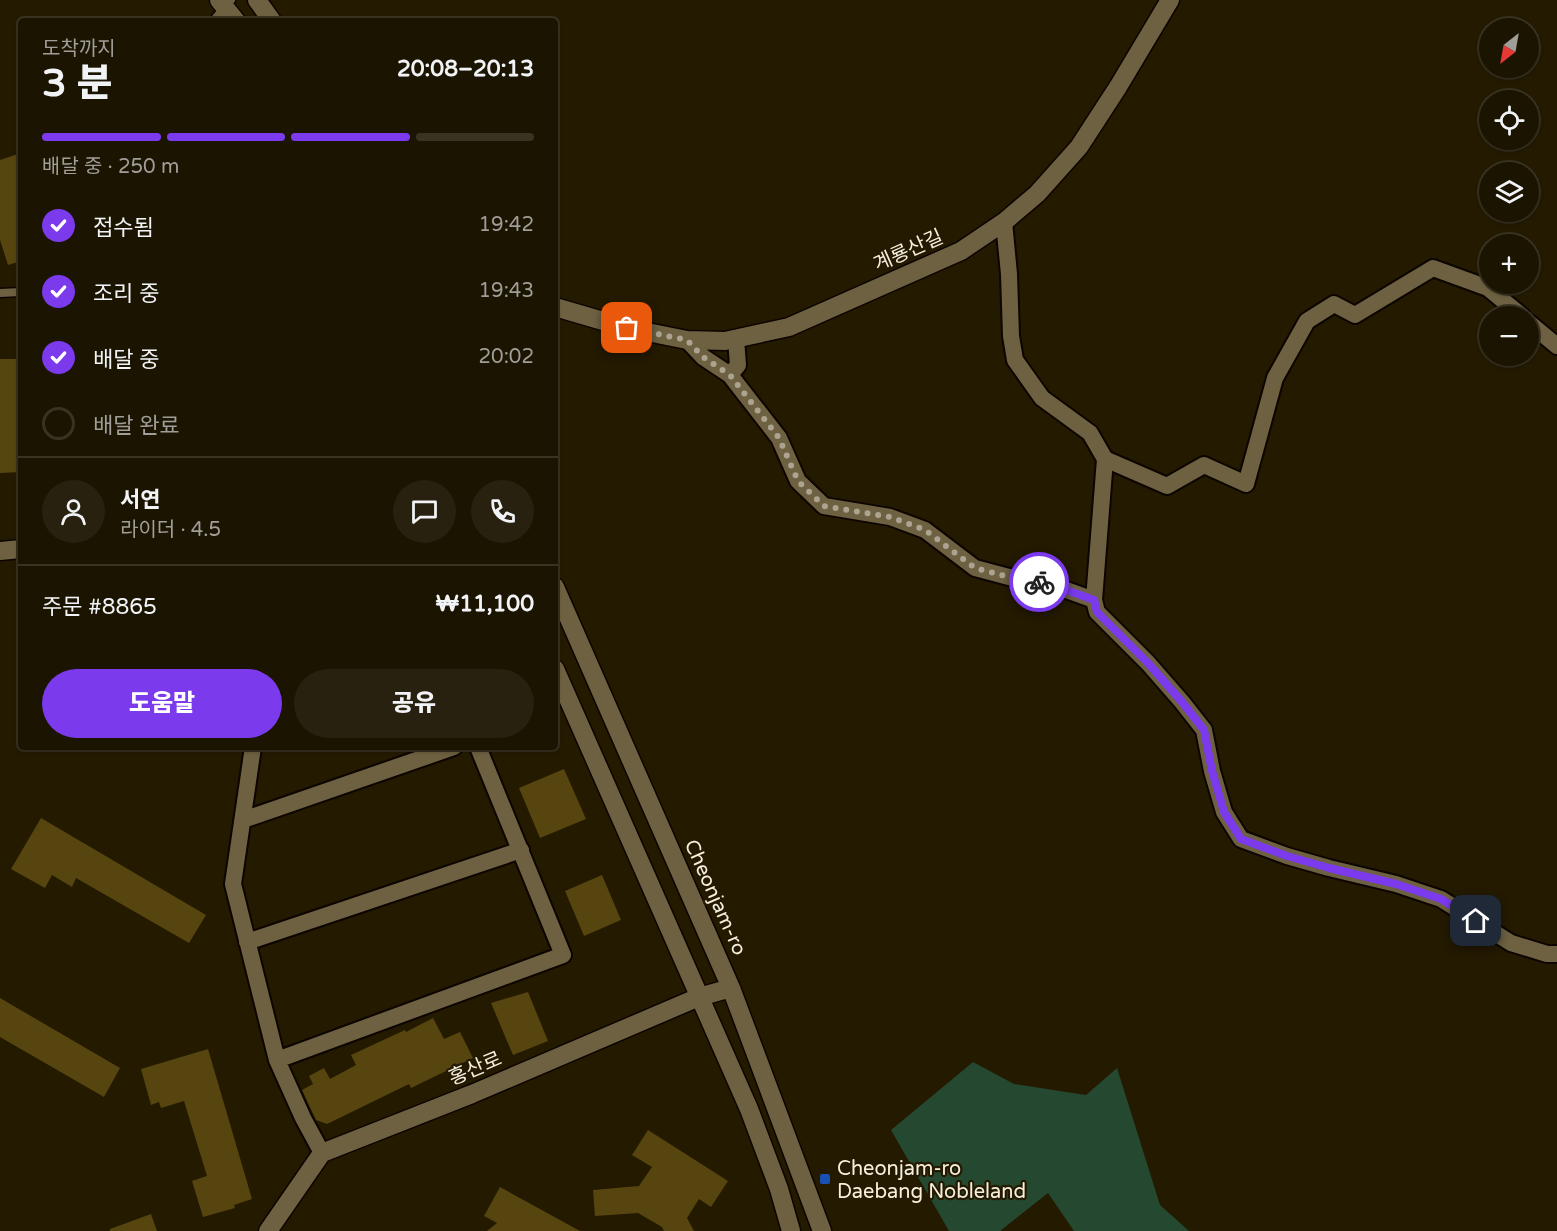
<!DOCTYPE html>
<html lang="ko">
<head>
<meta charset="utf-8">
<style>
  :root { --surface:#1b1400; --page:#28210f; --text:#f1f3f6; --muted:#a09e99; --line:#393322; --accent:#7c3aed }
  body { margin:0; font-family:"Varela Round","Noto Sans KR",sans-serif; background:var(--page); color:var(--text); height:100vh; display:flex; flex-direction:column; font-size:22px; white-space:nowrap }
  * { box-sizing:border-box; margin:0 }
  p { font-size:20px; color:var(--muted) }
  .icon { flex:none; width:33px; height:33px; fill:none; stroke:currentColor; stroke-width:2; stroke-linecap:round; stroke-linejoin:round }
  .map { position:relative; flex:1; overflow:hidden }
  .details { position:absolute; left:18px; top:18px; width:540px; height:732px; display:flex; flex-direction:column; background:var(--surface); border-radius:6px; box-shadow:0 2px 4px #0004,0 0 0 2px var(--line) }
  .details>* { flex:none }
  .needle { width:39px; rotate:211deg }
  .controls { position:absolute; left:1479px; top:18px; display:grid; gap:12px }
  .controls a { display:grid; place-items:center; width:60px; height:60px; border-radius:50%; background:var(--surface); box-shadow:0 2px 4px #0004,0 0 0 2px var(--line); font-size:30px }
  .pin { position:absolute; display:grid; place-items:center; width:51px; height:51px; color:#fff; margin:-26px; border-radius:12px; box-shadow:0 3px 9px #0006 }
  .courier { position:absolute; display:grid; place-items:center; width:60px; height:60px; margin:-30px; border:4px solid #7c3aed; border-radius:50%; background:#fff; color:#222; box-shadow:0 2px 8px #0007 }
  .headline em { font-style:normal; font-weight:800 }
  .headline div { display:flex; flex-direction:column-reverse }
  .headline { display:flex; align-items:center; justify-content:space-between; height:102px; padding:0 24px }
  h1 { font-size:39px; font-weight:800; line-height:45px }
  .bar { display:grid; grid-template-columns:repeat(4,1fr); gap:9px 6px; align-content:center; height:72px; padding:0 24px }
  .bar i { height:8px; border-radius:4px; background:var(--line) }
  .bar .current { background:var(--accent) }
  .bar p { grid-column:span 4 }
  .line { display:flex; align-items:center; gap:15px; padding:0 24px; border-top:2px solid var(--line) }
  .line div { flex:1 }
  .round { display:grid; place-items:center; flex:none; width:63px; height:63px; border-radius:32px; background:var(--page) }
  ol { padding:0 24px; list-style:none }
  li { display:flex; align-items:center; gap:18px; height:66px }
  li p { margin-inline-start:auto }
  li .icon { padding:6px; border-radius:50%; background:var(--accent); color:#fff; stroke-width:4 }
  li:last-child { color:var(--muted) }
  li i { width:33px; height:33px; border:3px solid var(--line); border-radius:50% }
  .cta { display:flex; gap:12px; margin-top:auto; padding:12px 24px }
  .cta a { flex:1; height:69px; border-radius:36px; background:var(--accent); color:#fff; font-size:24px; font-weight:800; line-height:69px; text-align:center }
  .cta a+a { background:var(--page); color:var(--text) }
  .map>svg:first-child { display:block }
</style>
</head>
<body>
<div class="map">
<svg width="1557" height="1231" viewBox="0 0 1557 1231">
  <rect width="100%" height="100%" fill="#241a00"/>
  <!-- green -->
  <path fill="#244830" d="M973,1062L1014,1084L1086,1095L1117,1068L1160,1205L1189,1231H1074L1048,1193L1000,1231H949L891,1130Z"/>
  <!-- building -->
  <path fill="#56450e" d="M21,153V261L8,265L0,240V160Z
    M0,359H21V472L0,473Z
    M564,769L586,819L540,838L519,788Z
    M41,818L206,915L189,943L76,878L72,887L52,875L45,888L11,869Z
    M602,875L621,920L584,936L565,891Z
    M528,992L548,1041L513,1055L491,1003Z
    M0,998L120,1068L104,1097L0,1037Z
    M433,1018L444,1039L460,1032L473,1058L411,1088L409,1084L327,1124L316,1120L302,1090L313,1084L309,1076L324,1068L330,1079L356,1065L351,1055L405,1030L406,1032Z
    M208,1049L252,1199L234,1205L235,1208L203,1217L192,1181L207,1176L184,1101L161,1108L159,1102L151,1105L141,1069Z
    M648,1130L728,1181L711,1207L699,1199L687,1218L694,1231H664L662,1227L638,1213L595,1216L593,1190L639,1186L652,1167L632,1155Z
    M500,1187L580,1231H487L497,1223L484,1216Z
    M151,1214L157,1231H110V1229Z"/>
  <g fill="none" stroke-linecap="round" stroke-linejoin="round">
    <!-- lane casing -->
    <g stroke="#0d0500" stroke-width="11">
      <path id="lane" d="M213,21L231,0
        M0,293L21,292"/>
    </g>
    <!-- street casing -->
    <g stroke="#0d0500" stroke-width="20">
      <path id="street" d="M1004,222L1009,274L1011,336L1015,360L1042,398L1090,433L1105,459L1094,600L1097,612L1148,663L1182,702L1204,730L1212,771L1224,812L1241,839L1287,856L1329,868L1396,884L1441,899L1511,943L1547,954H1557
        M1528,322L1557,346
        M687,340L703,357L730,375L779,438L798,481L824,506L890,517L925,530L975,568L1009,577L1047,583L1094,600
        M730,375L738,365L736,339
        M1105,459L1167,486L1204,465L1246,484L1275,378L1307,321L1334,304L1355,315L1433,268L1488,288L1522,316
        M253,747L233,884L277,1060L303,1118L322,1153
        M243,820L454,747
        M247,942L521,850
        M277,1060L563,955L478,747"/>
    </g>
    <!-- secondary casing -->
    <g stroke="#0d0500" stroke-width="21">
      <path id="secondary" d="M219,0L236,21
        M257,0L272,21
        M555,307L627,328L687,340L725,341L789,327L961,251L1004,222L1037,194L1079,147L1118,87L1170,0
        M0,551L21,549
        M555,587L731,988L822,1231
        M555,669L749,1109L779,1189L791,1231
        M268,1231L322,1153L472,1094L699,997L731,988"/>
    </g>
    <!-- lane -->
    <use href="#lane" stroke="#6d6141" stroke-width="8"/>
    <!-- street -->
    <use href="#street" stroke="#6d6141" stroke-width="16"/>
    <!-- secondary -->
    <use href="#secondary" stroke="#6d6141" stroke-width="18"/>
  </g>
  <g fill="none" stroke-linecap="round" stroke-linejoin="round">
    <!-- done -->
    <path stroke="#aca490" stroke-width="6" stroke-dasharray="0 10.8" d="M627,328L687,340L703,357L730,375L779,438L798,481L824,506L890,517L925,530L975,568L1009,577L1039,582"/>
    <!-- route -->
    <path stroke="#7c3aed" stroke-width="8" d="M1039,582L1047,583L1094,600L1097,612L1148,663L1182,702L1204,730L1212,771L1224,812L1241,839L1287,856L1329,868L1396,884L1441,899L1476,921"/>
  </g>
  <!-- markers -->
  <rect fill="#1a4fb4" stroke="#241a00" stroke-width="2" x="819" y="1173" width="12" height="12" rx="3"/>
  <g text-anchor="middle" stroke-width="4.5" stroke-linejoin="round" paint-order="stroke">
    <!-- street labels -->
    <g font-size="20" fill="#f6efde" stroke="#241a00">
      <text transform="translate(908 250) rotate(-24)" y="7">계룡산길</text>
      <text transform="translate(716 897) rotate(66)" y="7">Cheonjam-ro</text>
      <text transform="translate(475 1068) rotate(-23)" y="7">홍산로</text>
    </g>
    <!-- poi labels -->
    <g font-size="20" fill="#f6efde" stroke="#241a00" text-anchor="start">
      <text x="837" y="1175">Cheonjam-ro<tspan x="837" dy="23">Daebang Nobleland</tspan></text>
    </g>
  </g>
</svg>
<div class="controls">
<a><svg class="needle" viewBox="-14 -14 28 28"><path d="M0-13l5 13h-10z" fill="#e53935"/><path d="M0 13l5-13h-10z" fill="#a09e99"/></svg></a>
<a><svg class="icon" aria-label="locate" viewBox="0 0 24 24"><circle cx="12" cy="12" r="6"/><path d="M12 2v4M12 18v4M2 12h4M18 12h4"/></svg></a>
<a><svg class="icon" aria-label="layers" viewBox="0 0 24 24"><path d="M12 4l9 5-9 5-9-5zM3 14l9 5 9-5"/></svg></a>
<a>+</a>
<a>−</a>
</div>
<div class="pin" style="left:627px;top:328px;background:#ea580c"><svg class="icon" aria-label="bag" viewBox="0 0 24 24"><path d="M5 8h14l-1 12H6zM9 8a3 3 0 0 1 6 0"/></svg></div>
<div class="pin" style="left:1476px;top:921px;background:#1f2937"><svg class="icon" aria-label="home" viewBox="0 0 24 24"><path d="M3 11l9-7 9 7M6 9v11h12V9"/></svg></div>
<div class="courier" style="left:1039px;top:582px"><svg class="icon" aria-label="bike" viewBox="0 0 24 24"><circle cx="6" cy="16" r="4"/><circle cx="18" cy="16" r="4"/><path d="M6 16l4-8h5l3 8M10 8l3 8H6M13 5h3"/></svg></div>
<section class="details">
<div class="headline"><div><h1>3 분</h1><p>도착까지</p></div><em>20:08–20:13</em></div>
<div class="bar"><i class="current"></i><i class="current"></i><i class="current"></i><i></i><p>배달 중 · 250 m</p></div>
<ol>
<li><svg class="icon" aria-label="check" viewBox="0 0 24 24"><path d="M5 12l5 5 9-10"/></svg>접수됨<p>19:42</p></li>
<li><svg class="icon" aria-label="check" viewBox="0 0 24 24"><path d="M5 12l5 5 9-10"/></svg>조리 중<p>19:43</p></li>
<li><svg class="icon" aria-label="check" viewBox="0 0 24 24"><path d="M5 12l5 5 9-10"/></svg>배달 중<p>20:02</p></li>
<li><i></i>배달 완료</li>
</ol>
<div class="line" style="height:108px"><a class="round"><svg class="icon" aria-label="person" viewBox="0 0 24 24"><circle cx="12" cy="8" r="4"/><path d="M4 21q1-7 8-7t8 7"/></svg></a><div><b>서연</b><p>라이더 · 4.5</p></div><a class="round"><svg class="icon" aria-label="chat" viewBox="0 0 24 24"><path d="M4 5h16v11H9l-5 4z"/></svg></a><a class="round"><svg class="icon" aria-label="phone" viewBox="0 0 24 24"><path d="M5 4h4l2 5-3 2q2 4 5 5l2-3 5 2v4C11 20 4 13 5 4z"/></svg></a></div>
<div class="line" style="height:78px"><div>주문 #8865</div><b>₩11,100</b></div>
<div class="cta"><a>도움말</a><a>공유</a></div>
</section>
</div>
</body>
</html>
